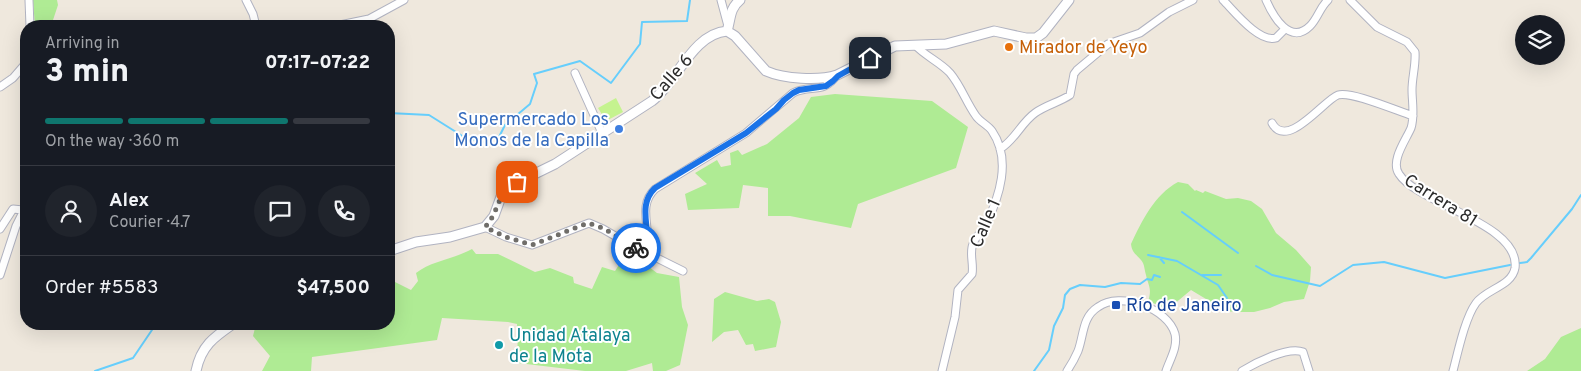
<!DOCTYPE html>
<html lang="en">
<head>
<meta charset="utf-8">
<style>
  :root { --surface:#171b24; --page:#20242c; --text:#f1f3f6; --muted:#9ea1a6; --line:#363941; --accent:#0f766e }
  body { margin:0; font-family:Overpass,sans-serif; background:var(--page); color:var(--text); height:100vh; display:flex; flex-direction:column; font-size:19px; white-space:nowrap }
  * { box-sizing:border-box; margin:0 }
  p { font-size:16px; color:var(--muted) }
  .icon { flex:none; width:28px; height:28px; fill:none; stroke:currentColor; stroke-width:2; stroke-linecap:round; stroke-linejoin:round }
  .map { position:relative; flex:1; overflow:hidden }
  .sheet { position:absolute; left:20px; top:20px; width:375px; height:310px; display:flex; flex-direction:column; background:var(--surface); border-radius:20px; box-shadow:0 5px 20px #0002 }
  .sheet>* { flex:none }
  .fabs { position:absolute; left:1515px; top:15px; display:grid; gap:10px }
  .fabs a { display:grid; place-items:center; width:50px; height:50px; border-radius:50%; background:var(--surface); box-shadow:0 5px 20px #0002; font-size:25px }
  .pin { position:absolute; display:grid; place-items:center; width:42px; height:42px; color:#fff; margin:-21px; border-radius:10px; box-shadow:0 2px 8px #0006 }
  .courier { position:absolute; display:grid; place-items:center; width:50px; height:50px; margin:-25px; border:4px solid #1a73e8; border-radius:50%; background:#fff; color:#222; box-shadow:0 1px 6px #0007 }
  .headline em { font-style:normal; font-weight:800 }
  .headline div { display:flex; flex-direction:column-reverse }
  .headline { display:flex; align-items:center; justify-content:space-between; height:85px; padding:0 25px }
  h1 { font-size:32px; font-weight:800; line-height:38px }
  .bar { display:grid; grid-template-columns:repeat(4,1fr); gap:8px 5px; align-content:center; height:60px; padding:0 25px }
  .bar i { height:6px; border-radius:4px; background:var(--line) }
  .bar .selected { background:var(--accent) }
  .bar p { grid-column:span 4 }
  .line { display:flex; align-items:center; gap:12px; padding:0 25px; border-top:1px solid var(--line) }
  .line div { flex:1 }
  .round { display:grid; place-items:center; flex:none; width:52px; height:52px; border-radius:26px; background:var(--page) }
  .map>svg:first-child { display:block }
</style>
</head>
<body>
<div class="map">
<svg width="1581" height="371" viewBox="0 0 1581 371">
  <rect width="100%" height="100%" fill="#efe8dd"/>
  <!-- green -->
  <path fill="#afeb94" d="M33,0H57L58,5L51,26H35Z
    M835,94L932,101L968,127L956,168L858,204L851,228L790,216H768V188L743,185L739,208L688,210L685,194L707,184L695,173L717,160L721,167L731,165L730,153L738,150L742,155L767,144L799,118L811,97Z
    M1178,182L1188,184L1195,191L1196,190L1203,193L1205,191L1226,199L1238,198L1251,201L1262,209L1276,233L1296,250L1311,267L1310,281L1304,299L1284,302L1270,308L1254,312H1236L1226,311L1191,290L1167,310L1156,304L1148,302C1152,288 1149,288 1146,275C1144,269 1145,265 1141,260C1136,254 1132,253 1131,244C1142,221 1154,195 1178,182Z
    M472,249L476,254H498L535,272L550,268L573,277L574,283L592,289L602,267L615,271L628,251L657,273L679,277L682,307L688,325L680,365L666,371H653L652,363L626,371H585L518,363L517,324L508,322L442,318L437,340L312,357L311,371H262L270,356L253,336L256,324H350L371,326L372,324H389V285L391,280L411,290L418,281L416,273C431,261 454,259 472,249Z
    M725,292L757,301L769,299L775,302L781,322L776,347L755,351L753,344L746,345L738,330L724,332L712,342L714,299Z
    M1581,328V371H1527L1545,359L1561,337Z"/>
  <!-- pitch -->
  <path fill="#c5f38f" d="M616,98L623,112L606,121L598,108Z"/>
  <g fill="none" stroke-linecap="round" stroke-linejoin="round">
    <!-- stream -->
    <path stroke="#66cefc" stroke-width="2" d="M389,113L429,115L464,137L495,145L505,125L530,104L537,83L534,74L580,61L611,83L640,44L642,22L687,21L690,0
      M1182,212L1238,253
      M1148,255L1177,261L1218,285L1227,298
      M1159,257L1164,263
      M1520,263L1527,262L1531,258L1572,209L1581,195
      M1256,266L1272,275L1320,286L1353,265L1384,262L1445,278L1510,265
      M1202,275H1221
      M95,371L133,358L156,324
      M1034,371L1049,350L1054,326L1063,308L1065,295L1070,289L1080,285L1105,287L1121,283L1140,284L1147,279L1152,280L1154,275L1160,277"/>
    <!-- minor casing -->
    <g stroke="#b1b3c1" stroke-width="9">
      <path id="minor" d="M29,0L30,26
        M246,0L253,14L256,26
        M721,0L728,26
        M1223,0C1234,11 1259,43 1276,38L1285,29
        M1266,0C1273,16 1290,46 1310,26C1318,18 1320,7 1328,0
        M1350,0L1377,27L1407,42L1415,52C1416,65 1412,77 1412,90C1412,102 1415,116 1411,128C1406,140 1390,161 1399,174C1418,204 1521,224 1515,268C1512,286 1486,289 1476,303C1465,318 1458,352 1453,371
        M335,26L369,19L404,0
        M915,45C925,56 940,62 950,73C961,86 966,102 976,116C980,122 988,125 992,131C1012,160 999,197 986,225C983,232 975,236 973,244C969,253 974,264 972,274L958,290L955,317L942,371
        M575,73L602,133
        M0,87L13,78L26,63
        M1272,123C1287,151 1325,99 1338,95C1352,91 1397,111 1413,116
        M1000,149C1015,140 1021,123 1035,113C1046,105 1060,102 1070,95L1074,74L1077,70L1108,44L1140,33L1169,12L1193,0
        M485,227L506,237L532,245L589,223L603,229L629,244L683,271
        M0,229L13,209L23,210
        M646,253C653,230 636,207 655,189L746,133L793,93C811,84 823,95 837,75
        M0,275L16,226L26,206
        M1067,371C1071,365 1075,358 1078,351C1084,335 1082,317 1098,307C1120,291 1168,308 1175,334C1178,347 1170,359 1166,371
        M1242,371C1255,363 1288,346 1303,352L1309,371"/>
    </g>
    <!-- tertiary casing -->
    <g stroke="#b1b3c1" stroke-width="11">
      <path id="tertiary" d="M727,31L735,36L766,71C784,79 819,81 837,75L895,46L946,44L994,31L1026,38H1036L1043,33L1069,0
        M727,31C731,19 729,9 740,0
        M389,251L416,242L450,237L485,227L494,216L502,194L510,186L555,164L652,101C677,82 692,34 727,31
        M196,371C201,346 214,337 233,324"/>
    </g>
    <!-- minor -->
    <use href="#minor" stroke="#fff" stroke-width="7"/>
    <!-- tertiary -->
    <use href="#tertiary" stroke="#fff" stroke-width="9"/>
  </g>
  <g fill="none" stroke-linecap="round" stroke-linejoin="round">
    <!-- done -->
    <path stroke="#706e6a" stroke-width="5" stroke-dasharray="0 9" d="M517,182C496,193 500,211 485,227L506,237L532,245L588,223L603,228L636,248"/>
    <!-- route -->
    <path stroke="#1a73e8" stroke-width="6" d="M636,248L646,253C652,231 636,206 655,188L746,133L776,109L784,100L793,93L799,90L826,86L833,81L838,76L870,58"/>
  </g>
  <!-- markers -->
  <circle fill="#e8710a" stroke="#fff" stroke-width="2" cx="1009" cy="47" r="5"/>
  <circle fill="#3f7fe0" stroke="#fff" stroke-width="2" cx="619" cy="129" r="5"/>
  <rect fill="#1a4fb4" stroke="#fff" stroke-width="2" x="1111" y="300" width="10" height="10" rx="2.5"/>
  <circle fill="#0f9aa8" stroke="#fff" stroke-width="2" cx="499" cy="345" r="5"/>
  <g text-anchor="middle" stroke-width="4" stroke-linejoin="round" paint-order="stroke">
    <!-- food labels -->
    <g font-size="18" fill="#c56008" stroke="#fff" text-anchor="start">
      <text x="1019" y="53">Mirador de Yeyo</text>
    </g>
    <!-- street labels -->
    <g font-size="18" fill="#2c2c2c" stroke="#fff">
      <text transform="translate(671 77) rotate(-49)" y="6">Calle 6</text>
      <text transform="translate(1441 200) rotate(32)" y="6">Carrera 81</text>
      <text transform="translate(985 223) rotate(-67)" y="6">Calle 1</text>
    </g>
    <!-- shop labels -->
    <g font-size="18" fill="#366cbe" stroke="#fff" text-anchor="end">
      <text x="609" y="125">Supermercado Los<tspan x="609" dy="21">Monos de la Capilla</tspan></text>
    </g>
    <!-- transit labels -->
    <g font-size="18" fill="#164399" stroke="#fff" text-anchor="start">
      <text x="1126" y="311">Río de Janeiro</text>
    </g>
    <!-- culture labels -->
    <g font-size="18" fill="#0d838f" stroke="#fff" text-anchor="start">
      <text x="509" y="341">Unidad Atalaya<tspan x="509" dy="21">de la Mota</tspan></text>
    </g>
  </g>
</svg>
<div class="fabs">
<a><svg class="icon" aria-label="layers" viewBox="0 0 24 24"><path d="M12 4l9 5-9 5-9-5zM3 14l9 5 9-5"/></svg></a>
</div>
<div class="pin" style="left:517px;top:182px;background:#ea580c"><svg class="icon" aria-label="bag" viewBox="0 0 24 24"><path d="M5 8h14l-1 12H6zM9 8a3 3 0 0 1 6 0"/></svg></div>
<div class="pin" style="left:870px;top:58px;background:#1f2937"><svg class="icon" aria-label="home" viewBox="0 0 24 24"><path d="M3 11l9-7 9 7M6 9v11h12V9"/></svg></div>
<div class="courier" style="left:636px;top:248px"><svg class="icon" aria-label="bike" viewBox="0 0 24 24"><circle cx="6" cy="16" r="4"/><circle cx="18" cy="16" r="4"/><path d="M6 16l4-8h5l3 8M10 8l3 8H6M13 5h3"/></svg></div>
<section class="sheet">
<div class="headline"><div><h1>3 min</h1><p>Arriving in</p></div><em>07:17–07:22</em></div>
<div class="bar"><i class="selected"></i><i class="selected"></i><i class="selected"></i><i></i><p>On the way · 360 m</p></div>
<div class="line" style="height:90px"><a class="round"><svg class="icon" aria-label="person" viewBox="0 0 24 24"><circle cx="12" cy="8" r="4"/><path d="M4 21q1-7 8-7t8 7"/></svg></a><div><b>Alex</b><p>Courier · 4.7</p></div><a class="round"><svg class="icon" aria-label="chat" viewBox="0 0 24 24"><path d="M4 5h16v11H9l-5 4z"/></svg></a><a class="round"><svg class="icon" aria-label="phone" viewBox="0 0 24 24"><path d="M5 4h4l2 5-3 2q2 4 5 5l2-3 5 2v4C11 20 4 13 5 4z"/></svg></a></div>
<div class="line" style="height:65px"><div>Order #5583</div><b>$47,500</b></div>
</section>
</div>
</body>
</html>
